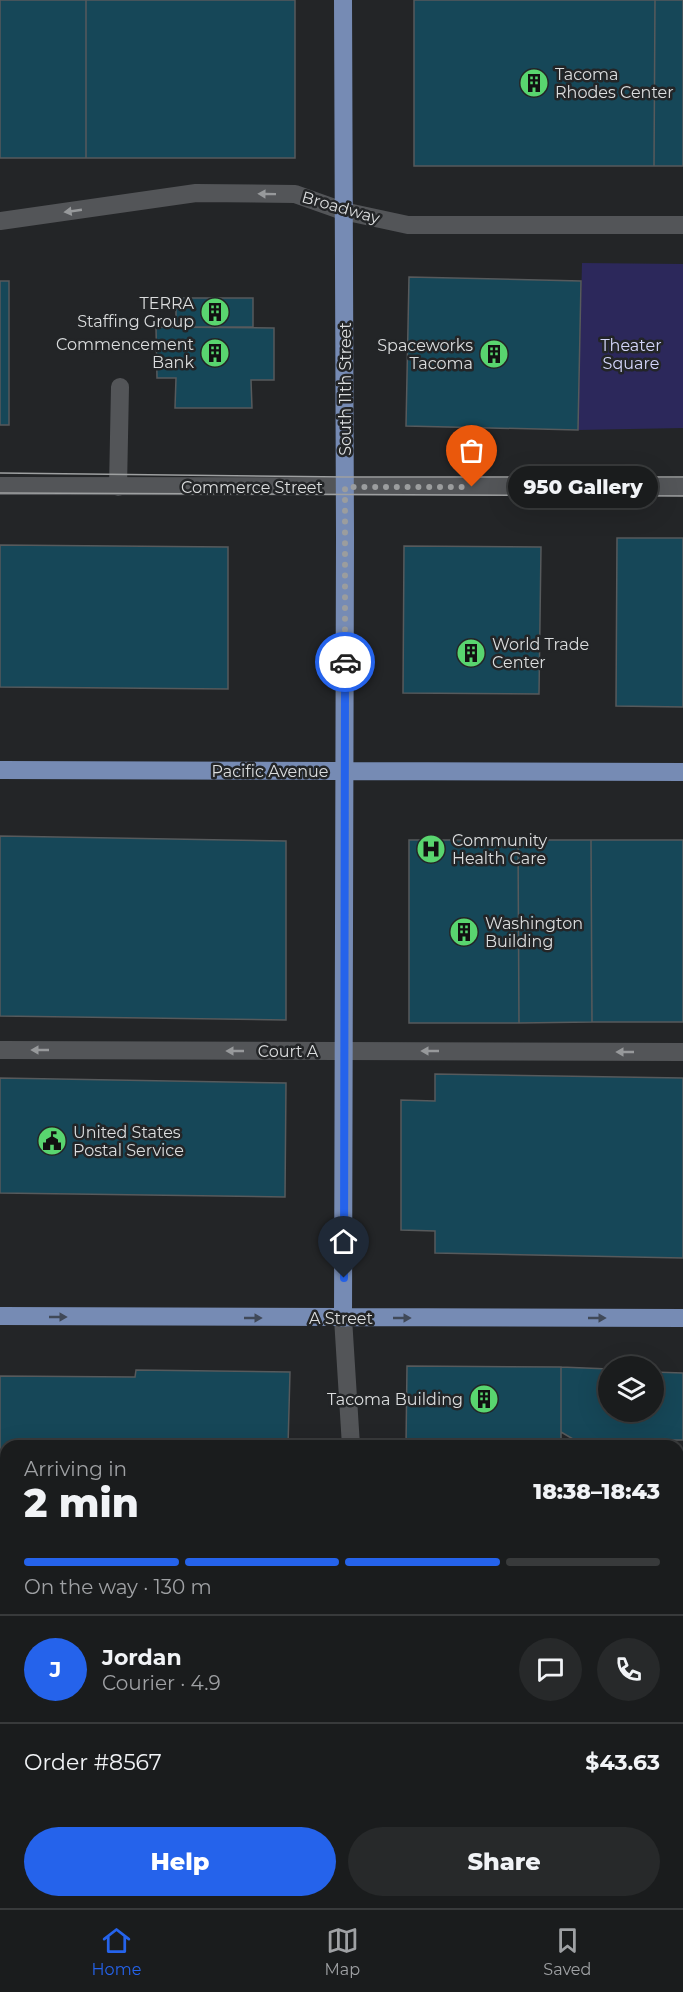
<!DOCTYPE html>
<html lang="en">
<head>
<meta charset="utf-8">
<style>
  :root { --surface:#1a1c1d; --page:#27292a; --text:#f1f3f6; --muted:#9fa1a4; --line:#383a3b; --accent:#2563eb }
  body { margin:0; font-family:Montserrat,sans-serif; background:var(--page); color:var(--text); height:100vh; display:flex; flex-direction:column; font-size:22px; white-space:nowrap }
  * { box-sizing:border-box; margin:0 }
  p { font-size:20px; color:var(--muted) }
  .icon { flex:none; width:33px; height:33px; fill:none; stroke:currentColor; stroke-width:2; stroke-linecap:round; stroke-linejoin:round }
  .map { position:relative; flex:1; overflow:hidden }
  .sheet { position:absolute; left:0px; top:1440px; width:684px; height:468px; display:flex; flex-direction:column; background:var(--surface); border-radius:18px 18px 0 0; box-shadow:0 6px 24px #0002,0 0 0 2px var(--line) }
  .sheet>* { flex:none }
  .fabs { position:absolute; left:598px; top:1356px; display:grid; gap:12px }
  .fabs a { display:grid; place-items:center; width:66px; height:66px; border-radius:50%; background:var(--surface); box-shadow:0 6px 24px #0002,0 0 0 2px var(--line); font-size:30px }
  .pin { position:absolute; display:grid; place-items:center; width:51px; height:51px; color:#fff; margin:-62px -26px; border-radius:50% 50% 50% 0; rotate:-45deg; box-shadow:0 0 6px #0007 }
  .pin .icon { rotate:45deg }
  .courier { position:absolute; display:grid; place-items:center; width:60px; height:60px; margin:-30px; border:4px solid #2563eb; border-radius:50%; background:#fff; color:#222; box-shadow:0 2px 8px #0007 }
  .bubble { position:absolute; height:42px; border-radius:21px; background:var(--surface); box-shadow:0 6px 24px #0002,0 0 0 2px var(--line); font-size:20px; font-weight:800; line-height:42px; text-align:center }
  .summary em { font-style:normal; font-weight:800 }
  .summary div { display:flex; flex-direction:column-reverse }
  .summary { display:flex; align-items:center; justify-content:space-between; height:102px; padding:0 24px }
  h1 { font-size:39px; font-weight:800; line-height:45px }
  .bar { display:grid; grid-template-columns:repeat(4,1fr); gap:9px 6px; align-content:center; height:72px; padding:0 24px }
  .bar i { height:8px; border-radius:4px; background:var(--line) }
  .bar .on { background:var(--accent) }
  .bar p { grid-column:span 4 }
  .line { display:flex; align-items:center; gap:15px; padding:0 24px; border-top:2px solid var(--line) }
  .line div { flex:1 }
  .round { display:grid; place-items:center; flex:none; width:63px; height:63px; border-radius:32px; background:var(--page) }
  .primary-button { display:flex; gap:12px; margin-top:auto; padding:12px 24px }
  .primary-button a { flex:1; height:69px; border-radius:36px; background:var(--accent); color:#fff; font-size:24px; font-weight:800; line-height:69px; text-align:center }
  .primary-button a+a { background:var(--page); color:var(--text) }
  .dock { display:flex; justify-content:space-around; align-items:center; height:84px; border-top:2px solid var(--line); background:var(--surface); font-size:16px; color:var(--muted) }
  .dock a { display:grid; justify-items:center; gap:3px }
  .dock .on { color:var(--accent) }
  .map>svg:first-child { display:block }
</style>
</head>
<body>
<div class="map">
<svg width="683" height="1908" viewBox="0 0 683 1908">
  <rect width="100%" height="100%" fill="#232527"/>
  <!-- green -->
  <path fill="#2c285b" d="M582,263L683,264V428L578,430Z"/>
  <!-- building -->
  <path fill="#164758" stroke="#575a5c" stroke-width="1.5" d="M0,0H86V158H0Z
    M86,0H295V158H86Z
    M414,0H655L654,166H414Z
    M655,0H683V166H654Z
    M409,277L581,281L578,430L406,426Z
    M0,281H9V425H0Z
    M176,298H253V327H176Z
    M156,327L274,328V380H251L252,408H175L176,378H157Z
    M617,538H683V707L616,706Z
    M0,545L228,547V689L0,687Z
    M404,546L541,547L539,694L403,693Z
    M0,836L286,841V1020L0,1016Z
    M409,840H518L519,1023H409Z
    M518,840H591L592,1022L519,1023Z
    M591,840H683V1022H592Z
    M435,1074L683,1078V1258L435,1253V1231L401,1230V1100L435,1101Z
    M0,1078L286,1083L285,1197L0,1193Z
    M407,1366L561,1367V1446H406Z
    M561,1367L609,1369V1412H654V1372L683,1373V1440H610V1446H573V1439L561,1432Z
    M136,1370L290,1372L288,1446H6V1524H0V1376L135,1377Z"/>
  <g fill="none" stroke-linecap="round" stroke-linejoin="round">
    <!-- minor -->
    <path stroke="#535558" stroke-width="18" d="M0,221L196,193L295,194L343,211L408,225H683
      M0,486L683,487
      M118,487L120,387
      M0,1050L683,1052
      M343,1318L351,1446
      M678,1553H683
      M0,1557L6,1558
      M351,1908V1902"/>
    <!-- major -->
    <path stroke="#768bb4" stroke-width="18" d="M343,0L345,538L343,1318
      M0,770L683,772
      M0,1316L683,1318"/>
    <!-- highway -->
    <path stroke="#8eaff1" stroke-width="18" d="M678,1598L683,1597
      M678,1618H683
      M0,1626H6
      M678,1687H683
      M0,1712H6"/>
    <!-- tram -->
    <path stroke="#9ea0a1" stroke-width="1.5" d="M0,473L345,477H683
      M0,493L683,496"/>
    <!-- rail casing -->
    <g stroke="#9ea0a1" stroke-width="7">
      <path id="rail" d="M678,1800H683
        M0,1804H6
        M0,1824H6
        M678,1827L683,1828
        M0,1843H6
        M678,1843H683"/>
    </g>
    <!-- rail -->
    <use href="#rail" stroke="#232527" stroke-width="4.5" stroke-dasharray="14" stroke-linecap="butt"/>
  </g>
  <!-- one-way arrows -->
  <defs><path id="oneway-solid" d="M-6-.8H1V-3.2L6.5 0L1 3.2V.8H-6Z" transform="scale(1.5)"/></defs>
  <g fill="#97999b">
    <use href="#oneway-solid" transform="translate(267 194) rotate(-179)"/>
    <use href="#oneway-solid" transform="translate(73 211) rotate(172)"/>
    <use href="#oneway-solid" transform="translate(40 1050) rotate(-180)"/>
    <use href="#oneway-solid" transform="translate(235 1051) rotate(-180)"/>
    <use href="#oneway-solid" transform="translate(430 1051) rotate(-180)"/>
    <use href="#oneway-solid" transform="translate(625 1052) rotate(-180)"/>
  </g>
  <g fill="#404958">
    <use href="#oneway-solid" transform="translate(58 1317)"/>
    <use href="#oneway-solid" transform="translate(253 1318)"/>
    <use href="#oneway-solid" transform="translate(402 1318)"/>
    <use href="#oneway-solid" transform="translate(597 1318)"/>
  </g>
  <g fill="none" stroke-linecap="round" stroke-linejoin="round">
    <!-- done -->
    <path stroke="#9b9d9e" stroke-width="6" stroke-dasharray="0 10.8" d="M345,662V487H472"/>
    <!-- route -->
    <path stroke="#2563eb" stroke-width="8" d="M344,1278L345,662"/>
  </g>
  <!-- icons -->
  <defs>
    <g id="building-disc" transform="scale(1.5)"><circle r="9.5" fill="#59d56f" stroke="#232527"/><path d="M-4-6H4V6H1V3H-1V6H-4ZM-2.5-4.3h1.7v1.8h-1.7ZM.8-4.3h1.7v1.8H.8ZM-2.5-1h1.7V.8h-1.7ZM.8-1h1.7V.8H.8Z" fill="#111"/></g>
    <g id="hospital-disc" transform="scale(1.5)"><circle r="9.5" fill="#59d56f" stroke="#232527"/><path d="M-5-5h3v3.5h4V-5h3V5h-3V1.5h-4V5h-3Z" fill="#111"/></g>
    <g id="civic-disc" transform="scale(1.5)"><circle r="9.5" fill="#59d56f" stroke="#232527"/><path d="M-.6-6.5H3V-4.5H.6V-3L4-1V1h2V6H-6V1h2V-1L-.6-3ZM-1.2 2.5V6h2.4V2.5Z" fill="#111"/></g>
  </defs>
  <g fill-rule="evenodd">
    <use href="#building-disc" x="534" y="83"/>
    <use href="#building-disc" x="215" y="312"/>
    <use href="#building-disc" x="215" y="353"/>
    <use href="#building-disc" x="494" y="354"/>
    <use href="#building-disc" x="471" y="653"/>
    <use href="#hospital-disc" x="431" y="849"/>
    <use href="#building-disc" x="464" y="932"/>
    <use href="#civic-disc" x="52" y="1141"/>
    <use href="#building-disc" x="484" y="1399"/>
  </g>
  <g text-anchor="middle" stroke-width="5" stroke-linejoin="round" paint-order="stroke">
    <!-- poi labels -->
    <g font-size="16" fill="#dbddde" stroke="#232527" text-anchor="start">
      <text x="555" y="80">Tacoma<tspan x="555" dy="18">Rhodes Center</tspan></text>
      <text x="194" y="309" text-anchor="end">TERRA<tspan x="194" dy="18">Staffing Group</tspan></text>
      <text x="194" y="350" text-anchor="end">Commencement<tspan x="194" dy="18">Bank</tspan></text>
      <text x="473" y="351" text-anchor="end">Spaceworks<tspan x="473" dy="18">Tacoma</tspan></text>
      <text x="492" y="650">World Trade<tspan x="492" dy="18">Center</tspan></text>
      <text x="452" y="846">Community<tspan x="452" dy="18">Health Care</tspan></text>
      <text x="485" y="929">Washington<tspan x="485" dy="18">Building</tspan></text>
      <text x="73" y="1138">United States<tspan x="73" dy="18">Postal Service</tspan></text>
      <text x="463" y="1405" text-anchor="end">Tacoma Building</text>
    </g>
    <!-- street labels -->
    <g font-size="16" fill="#dbddde" stroke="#232527">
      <text transform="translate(341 207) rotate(16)" y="6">Broadway</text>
      <text transform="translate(345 389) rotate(-90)" y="6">South 11th Street</text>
      <text x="252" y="493">Commerce Street</text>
      <text x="270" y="777">Pacific Avenue</text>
      <text x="288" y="1057">Court A</text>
      <text x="341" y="1324">A Street</text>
    </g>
    <!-- park labels -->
    <g font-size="16" fill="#d4d6fb" stroke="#232527">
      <text x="631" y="351">Theater<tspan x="631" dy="18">Square</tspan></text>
    </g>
  </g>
</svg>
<div class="fabs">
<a><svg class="icon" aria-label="layers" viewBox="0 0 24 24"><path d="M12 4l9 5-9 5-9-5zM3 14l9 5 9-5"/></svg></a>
</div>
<div class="pin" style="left:472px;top:487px;background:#ea580c"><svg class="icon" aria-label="bag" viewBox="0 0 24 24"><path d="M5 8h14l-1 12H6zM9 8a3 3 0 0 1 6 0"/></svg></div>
<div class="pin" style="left:344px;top:1278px;background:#1f2937"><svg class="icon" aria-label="home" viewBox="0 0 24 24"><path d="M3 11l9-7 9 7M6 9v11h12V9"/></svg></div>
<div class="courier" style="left:345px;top:662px"><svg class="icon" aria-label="car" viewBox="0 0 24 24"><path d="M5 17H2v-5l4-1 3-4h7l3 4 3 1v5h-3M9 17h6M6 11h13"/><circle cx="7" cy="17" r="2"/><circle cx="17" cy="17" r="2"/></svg></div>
<div class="bubble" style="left:508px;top:466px;width:150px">950 Gallery</div>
<section class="sheet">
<div class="summary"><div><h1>2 min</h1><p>Arriving in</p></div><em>18:38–18:43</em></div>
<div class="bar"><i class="on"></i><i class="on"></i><i class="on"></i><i></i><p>On the way · 130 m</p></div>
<div class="line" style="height:108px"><b class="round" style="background:var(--accent);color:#fff">J</b><div><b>Jordan</b><p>Courier · 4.9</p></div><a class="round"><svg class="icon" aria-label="chat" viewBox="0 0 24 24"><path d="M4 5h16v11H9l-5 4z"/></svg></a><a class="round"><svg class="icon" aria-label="phone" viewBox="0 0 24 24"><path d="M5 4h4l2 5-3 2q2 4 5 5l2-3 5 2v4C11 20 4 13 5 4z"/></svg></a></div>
<div class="line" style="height:78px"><div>Order #8567</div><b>$43.63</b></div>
<div class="primary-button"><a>Help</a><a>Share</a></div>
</section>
</div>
<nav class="dock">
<a class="on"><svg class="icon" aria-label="home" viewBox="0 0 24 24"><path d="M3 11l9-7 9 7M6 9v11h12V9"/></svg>Home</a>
<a><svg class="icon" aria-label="map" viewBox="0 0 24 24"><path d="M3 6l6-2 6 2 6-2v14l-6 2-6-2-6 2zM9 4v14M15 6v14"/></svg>Map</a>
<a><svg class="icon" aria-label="saved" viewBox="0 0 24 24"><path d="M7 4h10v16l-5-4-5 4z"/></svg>Saved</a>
</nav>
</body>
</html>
